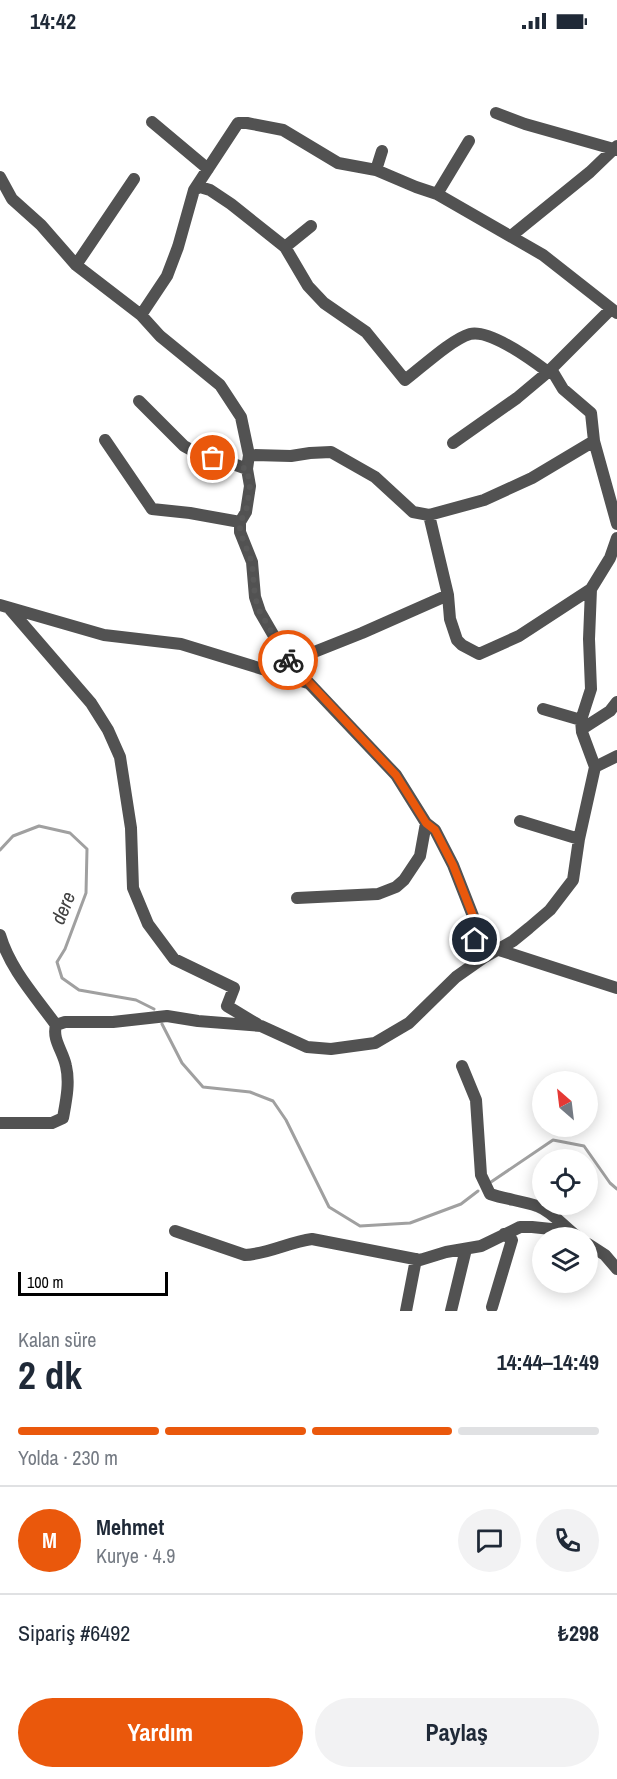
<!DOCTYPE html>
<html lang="tr">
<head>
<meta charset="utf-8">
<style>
  :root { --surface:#fff; --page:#f2f2f3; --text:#1f2937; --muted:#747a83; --line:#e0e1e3; --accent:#ea580c }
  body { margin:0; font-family:"Archivo Narrow",sans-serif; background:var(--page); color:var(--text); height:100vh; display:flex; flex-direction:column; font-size:22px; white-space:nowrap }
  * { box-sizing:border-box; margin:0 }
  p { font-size:20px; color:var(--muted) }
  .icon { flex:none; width:33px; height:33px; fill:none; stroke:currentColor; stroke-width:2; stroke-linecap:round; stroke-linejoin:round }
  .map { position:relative; height:1269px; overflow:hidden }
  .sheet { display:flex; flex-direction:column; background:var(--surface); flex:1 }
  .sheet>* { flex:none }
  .needle { width:39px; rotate:332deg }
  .controls { position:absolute; left:532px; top:1029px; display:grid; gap:12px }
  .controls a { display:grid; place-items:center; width:66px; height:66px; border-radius:50%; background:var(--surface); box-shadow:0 3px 15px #0003; font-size:30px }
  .scale { position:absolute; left:18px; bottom:15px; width:150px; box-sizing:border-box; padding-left:6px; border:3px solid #000; border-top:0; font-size:16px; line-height:21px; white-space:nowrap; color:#000; -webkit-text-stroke:4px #fff; paint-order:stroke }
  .pin { position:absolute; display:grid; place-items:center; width:51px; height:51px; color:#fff; margin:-26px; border:3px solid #fff; border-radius:50%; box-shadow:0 2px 6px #0007 }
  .courier { position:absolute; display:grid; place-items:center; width:60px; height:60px; margin:-30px; border:4px solid #ea580c; border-radius:50%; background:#fff; color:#222; box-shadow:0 2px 8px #0007 }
  .headline em { font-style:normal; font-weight:800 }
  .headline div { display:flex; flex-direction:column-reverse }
  .headline { display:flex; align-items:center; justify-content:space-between; height:102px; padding:0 18px }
  h1 { font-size:39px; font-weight:800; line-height:45px }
  .bar { display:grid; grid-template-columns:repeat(4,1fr); gap:9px 6px; align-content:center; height:72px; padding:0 18px }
  .bar i { height:8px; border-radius:4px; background:var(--line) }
  .bar .on { background:var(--accent) }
  .bar p { grid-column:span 4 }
  .line { display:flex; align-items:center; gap:15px; padding:0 18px; border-top:2px solid var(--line) }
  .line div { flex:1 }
  .round { display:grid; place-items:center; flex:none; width:63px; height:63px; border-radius:32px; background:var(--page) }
  .primary-button { display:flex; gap:12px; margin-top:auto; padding:12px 18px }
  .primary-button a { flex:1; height:69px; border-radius:36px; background:var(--accent); color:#fff; font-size:24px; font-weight:800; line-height:69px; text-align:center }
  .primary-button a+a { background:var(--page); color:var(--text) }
  .status { display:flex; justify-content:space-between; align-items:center; height:42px; padding:0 30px; background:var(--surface); direction:ltr }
  .status svg { height:16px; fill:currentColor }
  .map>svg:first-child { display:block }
</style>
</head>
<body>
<div class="status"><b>14:42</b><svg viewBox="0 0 49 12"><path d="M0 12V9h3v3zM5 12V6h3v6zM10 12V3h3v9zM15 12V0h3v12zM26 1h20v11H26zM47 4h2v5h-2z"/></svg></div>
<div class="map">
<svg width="617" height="1269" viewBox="0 0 617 1269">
  <rect width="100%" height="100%" fill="#fff"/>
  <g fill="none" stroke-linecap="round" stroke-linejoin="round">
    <!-- stream -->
    <path stroke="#a0a0a0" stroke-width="3" d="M0,808L13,794L39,784L70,791L87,807L86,851L65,907L57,920L62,936L79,948L136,958L154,967
      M162,982L182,1021L203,1045L250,1050L273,1059L286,1078L329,1165L360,1184L410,1181L461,1162L478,1149
      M491,1140L553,1098L584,1104L610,1141L617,1147"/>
    <!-- minor -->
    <path stroke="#525252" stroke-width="12" d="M496,71L525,82L617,108
      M152,80L208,127
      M376,128L382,109
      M0,135L12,157L41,183L76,223L141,273L160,294L220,343L241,375L249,413L247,427L250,444L246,470L240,480V490L252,520L255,555L260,570L289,620L396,733L426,781L435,788L453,823L473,874L471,885L475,898L499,908
      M194,148L238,81H247L283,88L338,121L376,128L416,145L437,152L543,213L617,271
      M437,152L469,99
      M511,194L590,130L617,104
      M285,205L311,184
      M76,223L134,137
      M141,273L167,234L178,205L194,148L200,145L210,148L231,162L285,205L308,244L324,261L366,290L405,338C421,326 452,297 470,292C490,287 532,318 548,330
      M551,327L563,347L591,371L594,399L617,482
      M139,359L184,404L195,410L203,411L247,427
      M105,398L152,467L190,471L240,480
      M453,401L517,356L548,330L611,267
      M249,413L291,414L310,411L331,410L375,435L413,470L429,473L484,458L532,436L594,399
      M429,473L448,553L450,577L457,598L462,603L479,612L519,594L591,547L610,516L617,496
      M0,563L104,593L181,602L308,641
      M9,566L91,661L108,688L120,715L131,786L133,846L148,882L174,917L234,946L227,964L257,982
      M289,620L362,591L448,553
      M543,667L581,678
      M582,687L610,669L617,660
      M595,725L617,714
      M520,779L579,797
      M297,856L378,852L396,845L404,838L420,814L426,781
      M0,893C10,927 35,954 56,983
      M462,1024L476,1058L481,1133L490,1152C505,1157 522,1159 537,1164C553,1170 565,1186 579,1196
      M0,1081H52L63,1076C66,1059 70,1041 66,1024C63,1009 52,998 56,983L65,980H113L167,974L198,979L261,984L307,1005L331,1007L375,1001L409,981L456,935L483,916L513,899L529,886L550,868L573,838L579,797L595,725L582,690L581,678L591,647L589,597L591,547
      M175,1189L245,1213C268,1212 289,1200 312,1197L420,1218L446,1210L481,1204L520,1185H532L570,1189
      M588,1202L605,1213L617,1227
      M492,1265L512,1198L504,1192
      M406,1269L416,1217
      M451,1269L466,1207"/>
    <!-- tertiary -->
    <path stroke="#525252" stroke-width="12" d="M499,908L617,946"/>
  </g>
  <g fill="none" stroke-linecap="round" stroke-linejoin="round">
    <!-- done -->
    <path stroke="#595959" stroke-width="6" stroke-dasharray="0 10.8" d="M213,416L247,427L250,444L246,470L240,480V490L252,520L255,555L260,570L288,618"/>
    <!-- route -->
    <path stroke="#ea580c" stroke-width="8" d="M288,618L396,733L426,781L435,788L453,823L473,874L471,885L475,898"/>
  </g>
  <g text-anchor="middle" stroke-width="4.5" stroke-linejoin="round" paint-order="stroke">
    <!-- water labels -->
    <g font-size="20" font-style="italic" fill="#414141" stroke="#fff">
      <text transform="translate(63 866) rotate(-68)" y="7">dere</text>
    </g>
  </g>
</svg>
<div class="controls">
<a><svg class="needle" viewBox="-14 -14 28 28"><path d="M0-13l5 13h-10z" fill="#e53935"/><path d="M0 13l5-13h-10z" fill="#747a83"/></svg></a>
<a><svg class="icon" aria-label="locate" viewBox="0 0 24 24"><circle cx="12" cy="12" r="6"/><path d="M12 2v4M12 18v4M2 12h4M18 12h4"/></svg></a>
<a><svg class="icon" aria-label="layers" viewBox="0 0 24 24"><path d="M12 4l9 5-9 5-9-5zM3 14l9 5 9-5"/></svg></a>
</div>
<div class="scale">100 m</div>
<div class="pin" style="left:213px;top:416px;background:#ea580c"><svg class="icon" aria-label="bag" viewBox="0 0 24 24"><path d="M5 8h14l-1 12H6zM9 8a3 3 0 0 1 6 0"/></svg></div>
<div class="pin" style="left:475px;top:898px;background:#1f2937"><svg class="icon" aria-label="home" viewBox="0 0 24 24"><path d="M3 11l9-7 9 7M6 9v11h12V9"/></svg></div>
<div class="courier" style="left:288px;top:618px"><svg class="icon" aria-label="bike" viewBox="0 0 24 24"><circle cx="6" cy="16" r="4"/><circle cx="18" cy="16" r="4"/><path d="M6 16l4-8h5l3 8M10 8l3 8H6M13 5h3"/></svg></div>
</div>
<section class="sheet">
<div class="headline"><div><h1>2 dk</h1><p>Kalan süre</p></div><em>14:44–14:49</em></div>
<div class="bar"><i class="on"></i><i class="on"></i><i class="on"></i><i></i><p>Yolda · 230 m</p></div>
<div class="line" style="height:108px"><b class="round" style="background:var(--accent);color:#fff">M</b><div><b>Mehmet</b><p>Kurye · 4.9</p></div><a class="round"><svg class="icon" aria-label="chat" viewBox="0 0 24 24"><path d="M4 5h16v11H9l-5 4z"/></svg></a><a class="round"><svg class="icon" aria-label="phone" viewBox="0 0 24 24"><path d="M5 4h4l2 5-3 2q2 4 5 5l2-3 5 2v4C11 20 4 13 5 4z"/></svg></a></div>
<div class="line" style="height:78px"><div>Sipariş #6492</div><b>₺298</b></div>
<div class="primary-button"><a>Yardım</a><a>Paylaş</a></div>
</section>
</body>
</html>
